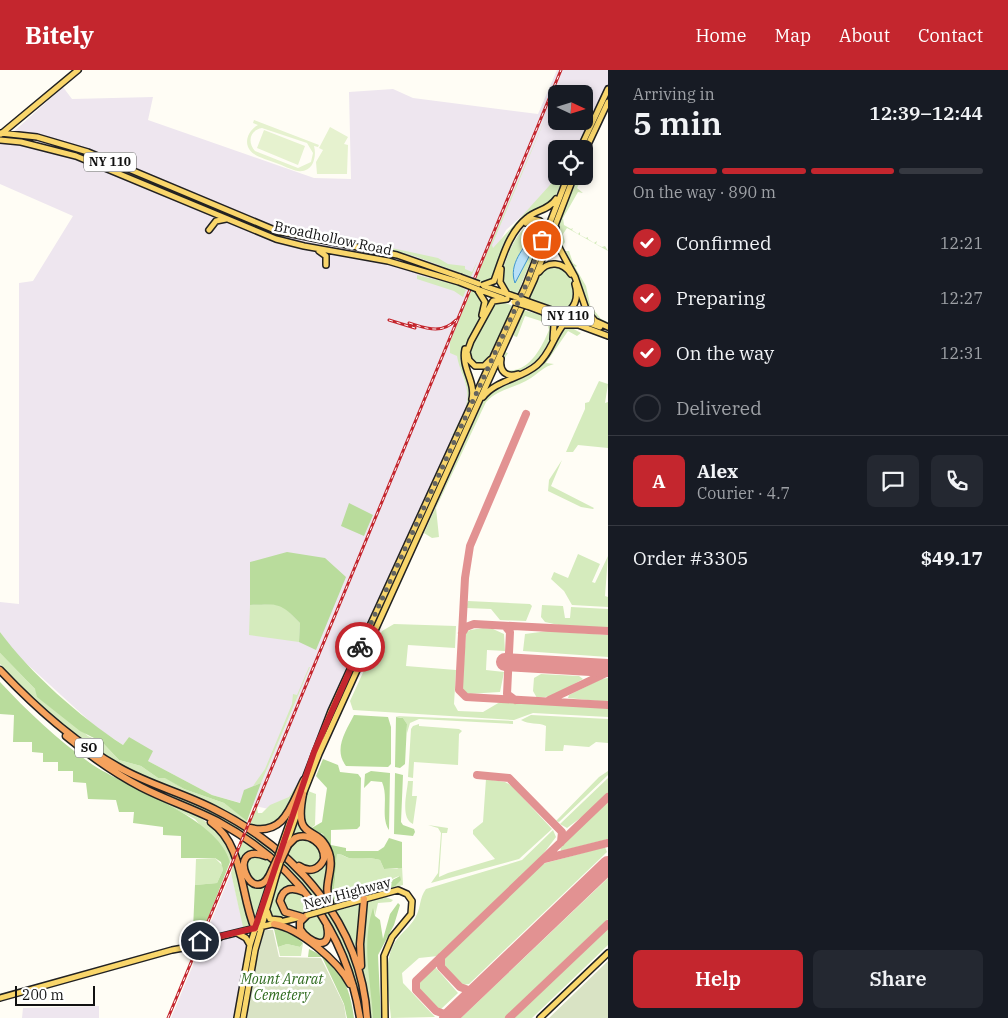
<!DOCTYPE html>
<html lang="en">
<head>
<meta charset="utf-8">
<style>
  :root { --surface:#171b24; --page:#242831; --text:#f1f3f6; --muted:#9ea1a6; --line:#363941; --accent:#c4262e }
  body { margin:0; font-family:"IBM Plex Serif",serif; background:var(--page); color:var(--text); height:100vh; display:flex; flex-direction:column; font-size:19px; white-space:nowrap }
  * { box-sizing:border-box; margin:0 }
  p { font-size:16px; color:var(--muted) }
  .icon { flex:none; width:28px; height:28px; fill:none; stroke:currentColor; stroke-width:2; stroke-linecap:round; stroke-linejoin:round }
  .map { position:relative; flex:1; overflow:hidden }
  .drawer { display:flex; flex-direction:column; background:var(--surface); width:400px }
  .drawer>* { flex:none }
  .needle { width:32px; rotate:94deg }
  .buttons { position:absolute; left:548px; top:15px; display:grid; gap:10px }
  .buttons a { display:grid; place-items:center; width:45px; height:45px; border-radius:8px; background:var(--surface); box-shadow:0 2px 8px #0003; font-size:25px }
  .scale { position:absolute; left:15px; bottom:12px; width:80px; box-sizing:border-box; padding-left:5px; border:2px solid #111; border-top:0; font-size:14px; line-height:18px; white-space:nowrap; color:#111; -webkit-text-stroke:4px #fff; paint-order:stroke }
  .pin { position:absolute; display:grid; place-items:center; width:42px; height:42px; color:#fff; margin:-21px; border:2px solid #fff; border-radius:50%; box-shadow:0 1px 5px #0007 }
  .courier { position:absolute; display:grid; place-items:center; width:50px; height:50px; margin:-25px; border:4px solid #c4262e; border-radius:50%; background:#fff; color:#222; box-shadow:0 1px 6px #0007 }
  .overview em { font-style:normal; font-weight:600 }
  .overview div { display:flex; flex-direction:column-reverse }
  .overview { display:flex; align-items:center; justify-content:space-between; height:85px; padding:0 25px }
  h1 { font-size:32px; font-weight:600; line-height:38px }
  .bar { display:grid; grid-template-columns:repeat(4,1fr); gap:8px 5px; align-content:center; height:60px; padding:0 25px }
  .bar i { height:6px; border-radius:4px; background:var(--line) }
  .bar .active { background:var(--accent) }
  .bar p { grid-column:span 4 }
  .line { display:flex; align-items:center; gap:12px; padding:0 25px; border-top:1px solid var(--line) }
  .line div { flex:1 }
  .round { display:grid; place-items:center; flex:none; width:52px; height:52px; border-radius:8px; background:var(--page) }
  ol { padding:0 25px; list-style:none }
  li { display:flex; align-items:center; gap:15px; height:55px }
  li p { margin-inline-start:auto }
  li .icon { padding:5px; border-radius:50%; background:var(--accent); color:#fff; stroke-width:4 }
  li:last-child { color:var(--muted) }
  li i { width:28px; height:28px; border:2px solid var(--line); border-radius:50% }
  .primary-button { display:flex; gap:10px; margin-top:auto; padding:10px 25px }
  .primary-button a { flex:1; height:58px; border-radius:8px; background:var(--accent); color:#fff; font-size:20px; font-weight:600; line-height:58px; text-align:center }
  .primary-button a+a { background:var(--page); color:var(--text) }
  header { display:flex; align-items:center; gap:30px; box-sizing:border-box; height:70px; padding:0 25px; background:var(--accent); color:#fff }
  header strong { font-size:24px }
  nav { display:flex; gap:28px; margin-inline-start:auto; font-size:18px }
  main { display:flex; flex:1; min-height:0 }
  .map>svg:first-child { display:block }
</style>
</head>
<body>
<header>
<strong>Bitely</strong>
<nav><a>Home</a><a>Map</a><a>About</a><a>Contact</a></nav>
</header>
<main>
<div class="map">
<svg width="608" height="948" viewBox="0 0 608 948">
  <rect width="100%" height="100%" fill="#fffdf5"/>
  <!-- industrial -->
  <path fill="#eee6ef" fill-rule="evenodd" d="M557,0H608V16L578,79H556V106H564L562,111L506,160L473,222L461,283L460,298L469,324L468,335L299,720L282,742L241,733L212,725L148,691L129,667L123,675L96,657L16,584L0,562V532L19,534V213L33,211L73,146L0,114V74L63,17L72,29L153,27L148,50L314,108L351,109L349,22L393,19L413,28L538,44ZM556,24H584V51H556Z
    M231,803L247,872L235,948H171Z
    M99,936V948H22L23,938Z"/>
  <!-- green -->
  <path fill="#d5ebbd" d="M548,42L492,175L493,178L558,106H565L553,131L530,144L502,182L492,210L487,214L475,210Z
    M577,106H583L577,118L583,123L578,122L563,148L564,155L571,159L573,158L572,160L578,164L580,162V165L586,168L588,167V169L594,173L597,171L596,174L602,177L605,176L608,181L567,158L563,164L565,172L563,175L565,181H569L573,193L577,196L575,197L586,216L591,239H593L601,249L608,252V255L601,253L590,245L557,171V157Z
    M534,151L541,154L543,161L517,225L506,220L501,208V204C508,184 515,161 534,151Z
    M364,172L438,188L448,194L465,196V199L472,202L478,190L471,207L417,187Z
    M550,196C572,195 582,226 567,241H561L529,229L539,204Z
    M417,205L458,215L466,220L463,227L454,221L417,209Z
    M471,220C477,223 482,227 483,234C484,248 465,269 462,284C460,297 467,307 470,318C474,334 461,352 454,365L450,364H453C457,354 466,342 467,331C470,317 459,300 457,286L450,283V272Z
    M500,231L513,236L489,290C480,295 478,295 470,289L469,281L493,233Z
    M523,240L548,247L552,252L553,265L538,290L515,304L503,301L502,288L504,282L508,283L504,289L503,296L507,300C529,303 542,277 549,260L547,253L525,246L517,267L514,266L513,263Z
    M568,256L581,263L577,266L568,261L546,293L554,294C543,297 540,302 531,308C516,318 499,318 486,332L436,438L439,467L432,468L424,463L486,325L533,300L549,284L562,258Z
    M599,311L608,314L605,333L608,332V378L578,375L573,382H566L585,339V333L589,332Z
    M562,390L551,416L594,438L593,439L581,437L548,421L549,410Z
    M578,484L600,494L592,512L595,513L608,486L605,526L608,527V537L572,535L564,521L551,509L554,502L568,508Z
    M468,531L530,534L532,536L526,551L500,550L491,539L466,538Z
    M272,534L283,536L300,553L299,572L249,565L250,535Z
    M542,535L563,536L565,548H570L571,537L608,539V559L563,556L545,552L541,547Z
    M394,554L456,556L455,578L408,575L406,596L456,600L454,634L458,641L483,642L500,632L608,638V647L533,643L514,650L353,640L350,631L382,561Z
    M483,558L493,559L504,564L505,581L487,580L486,600L504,602L500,622L467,624L462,619L466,563L470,560Z
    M548,561L608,565V587L523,581L525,564Z
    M0,583L35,619L88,666L102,672L119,690L141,696L158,708L165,707L184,719L224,733L247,750L246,754C228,742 209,732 189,724C176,719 162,716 149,711C92,685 41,641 0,594Z
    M309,597H310L261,713L253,716L265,699L292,634L293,624L297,625Z
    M541,604L579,606L583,609L553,626L537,628L533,621L534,608Z
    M608,608V632L568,628L569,625L601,609Z
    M531,645L608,649V673L596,672L589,677L564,675L563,681H545L546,656C538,652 529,655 521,650Z
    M395,646L513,651V654L419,649L410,653L407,663V654L403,648Z
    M419,654V656L459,659L462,661L459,664L458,695L414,692L413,708L408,707L411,659L413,656Z
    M83,686L139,719L201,748L225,768L232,786L230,792L195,749L137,720Z
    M608,701V705L559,752L556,751L599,707Z
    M270,706L257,738L258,743H262L270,735L289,727L296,716L298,718L280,750L273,756L253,757L249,754Z
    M608,708V723L591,740L567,758L560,754Z
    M486,709L505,712L512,716L552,759L519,789L431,813L438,803L441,763L438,758L428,755L448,758L447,763H442L439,807L448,803L495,789L473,764V760L483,752Z
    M408,711H413L412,726H417L413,754C400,748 407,723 408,711Z
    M308,721L316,724L315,755L310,759L323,764L333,782V827L335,834L332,835L330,830L332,793L305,758L301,738Z
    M170,723L215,742L244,759L242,764L168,726Z
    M608,730V769L561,781L560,776Z
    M298,743L329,790L325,825L303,801L311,802L325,786L313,768L293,767L291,765Z
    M553,760L556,767L537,792L438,886L419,888L402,903L403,913L435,947L391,948C389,924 382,894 395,872C401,863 410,857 415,848C421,839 419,828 426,819L522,790Z
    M247,762C259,771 273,779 286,791C326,828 353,876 362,930C356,924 346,886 341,874C319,825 285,796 245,764Z
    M300,767L313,771L322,784L320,793L311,799L299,796L287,784L290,774Z
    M243,770L260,782L248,785L243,807L250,813L267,812L254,849L236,787Z
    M605,777L607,782L469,914L462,915L443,895V888L542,794Z
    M337,784C343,784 344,787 349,788C360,790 369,786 380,790L384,799H397L402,796L403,815L342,832L354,826L394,817L400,806C392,808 388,812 382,815C366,822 351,824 334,823Z
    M251,786L267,789L273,794C268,803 264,814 251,810L244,795Z
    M215,788L222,795L223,800L217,813L195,815L196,789Z
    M234,792L250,850L248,856L243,857L231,803Z
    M281,802L297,817H289L278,833L283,843L289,846L271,848L268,843Z
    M608,808V849L505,948H461Z
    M287,821L301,822L314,840L295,844L281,836L283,825Z
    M386,827L393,830L391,832L378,833L375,846L374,839L373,948H371L361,890L366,834L370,830Z
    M358,834L361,836L358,881L336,841Z
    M318,846L325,856L326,867L319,872L303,862L302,851Z
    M608,857V875L532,948H513Z
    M303,873L301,886H280L278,877L287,874L300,877Z
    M433,898H436L458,923L440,940L418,919L417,915Z"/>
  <!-- forest -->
  <path fill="#b9dc9c" d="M349,433L373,445L364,466L341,456Z
    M287,482L325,488L346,507L316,580L299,572L300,553C280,532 279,534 250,535V492Z
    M0,562C31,604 79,646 123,675L129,667L153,681L148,691L212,725L240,733L244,720L261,713L247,751L224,733L184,719L165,708H158L141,696L119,690L102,672L80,661L37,627L35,619L0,583Z
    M0,612C27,641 58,670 90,693C128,719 218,747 230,792L203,861L193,859L195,815L217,813L223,800L221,792L215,788H181V766L163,765V757L133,753L134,742H119L116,730L88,729L86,713L73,712V701H58V692H43V683L32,682V672H13L14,645L0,644Z
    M354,645L388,647L391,657V694L388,697L346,696C333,679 346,661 354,645Z
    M396,647L403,648L407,654L405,694L400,698L395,697Z
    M323,689L338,695L340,702L358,704L361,708L360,756L357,759L331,760V775L346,778V781H378L384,777L389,768L402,772V798L384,799L380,790C369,786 360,790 349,788C345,787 343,784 337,784L334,822L353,824L383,815L400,806L401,810L394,817L354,826L335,834L330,824L329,814L333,798V782L323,764L310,759L322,752L327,718L316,706Z
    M371,701L390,703L389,760C380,746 389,728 382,712L371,711L364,718L365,704Z
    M395,703L403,705L401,752L403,755L414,759L415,762L413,766L394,764Z
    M398,833L400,835L394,855L378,885L381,948H373C371,911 361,874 373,838L375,846L380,850L383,869L390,844Z
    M274,859L289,861L303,873L300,877L287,874L278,877Z
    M309,879C340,893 350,916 354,948H347L344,934L322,887H308Z"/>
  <!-- cemetery -->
  <path fill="#d9e3c4" d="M264,860H273L279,887L321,888L344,935L346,948H247L251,915Z
    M608,891V948H549Z"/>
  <!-- pitch -->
  <path fill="#e6f2cf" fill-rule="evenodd" d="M254,50L319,75L318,77L314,76C317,87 313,103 298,101C291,100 283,95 276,93C269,90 260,88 254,84C242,76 247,61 258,55L253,53ZM262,58L307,73L313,83L311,92L298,98L255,81C247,72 250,60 262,58Z
    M330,57L348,67L344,74L348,75L347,104H317L316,92L323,80L319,78Z
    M264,60L305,76L298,95L257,78Z"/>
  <!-- water -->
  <path fill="#b9e0f7" stroke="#3f96cf" d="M534,163H537L533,179L515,213C508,194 524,178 534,163Z"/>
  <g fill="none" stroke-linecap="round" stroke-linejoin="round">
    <!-- taxiway -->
    <path stroke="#e29292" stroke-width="8" d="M526,344L470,476L465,508L459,620L466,627L608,635
      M505,556L510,562L507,624L515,630
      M462,563L466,557L474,554L608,561
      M549,630L608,602
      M477,705L509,708L562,762L561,772
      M544,789L608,773
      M600,802L608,800
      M441,887V897L460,917L471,921L481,916
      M451,948L450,946L436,941L416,920V911L608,727
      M509,948L608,854"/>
    <!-- runway -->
    <path stroke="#e29292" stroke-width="18" d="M505,592L608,598
      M448,948L608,795"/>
    <!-- major casing -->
    <g stroke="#222" stroke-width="8">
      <path id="major" d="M0,63L37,67L88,82L277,161L397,185L460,207
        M1,64L78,0
        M0,70L21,72L76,86L276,169L304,176L388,191L459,212
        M580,79L608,19
        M584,83L608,32
        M526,153L532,149L540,151L544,155V163
        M556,158V172L575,207L587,242L595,251L608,257
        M209,160L216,151L226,149
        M319,181L326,186V195
        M501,199L500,212L507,224
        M539,202C548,190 563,192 571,204
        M483,215L494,211C502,190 508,163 527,148C536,140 549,140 556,129
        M484,216L516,227
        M477,219L485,232L482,245
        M477,219L502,228
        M529,232L600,257
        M527,236L608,266
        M544,243L554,255L553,269
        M562,244C575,241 579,227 575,214
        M465,279C461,298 476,312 472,329
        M501,289C499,301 506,308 518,304
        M490,290L484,296H475L469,290L467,282L471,271L493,231L507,229
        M483,327C496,310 521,309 537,295C550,284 553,268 563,255H577
        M303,714L331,641L526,215L568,106
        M302,727L319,684L534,210L574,106
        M283,771L297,731
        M286,775L300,735
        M343,835L398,820L407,824L412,831L411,844L392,867L384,886L385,948
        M267,841L270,849L280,850
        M237,863L246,868L250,875
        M190,874L301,847
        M0,928L172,880L205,874L219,868
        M237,948L250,875L274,801
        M243,948L255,880L276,806
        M540,948L608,883"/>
    </g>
    <!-- highway casing -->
    <g stroke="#222" stroke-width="9">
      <path id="highway" d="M0,600C35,637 75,673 120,698C150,715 183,723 214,739C296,780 361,853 367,948
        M66,666C89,685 114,703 141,717C166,730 192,738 217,751C295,793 346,860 360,948
        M303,724C293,776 318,751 329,783C335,800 322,815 330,833
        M211,752C244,775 240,824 255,859
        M250,758C285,766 291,735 304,710
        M288,775L295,768C309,762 325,774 324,789C319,800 309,803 299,796
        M266,786C222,770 254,845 272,800
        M306,846L300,852V859C308,873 333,883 327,856
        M302,847L285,842L280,831C283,817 293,817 304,822
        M274,854C299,858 338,891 350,914
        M361,896L360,874L364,829"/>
    </g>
    <!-- major -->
    <use href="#major" stroke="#f9d66b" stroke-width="5"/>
    <!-- highway -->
    <use href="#highway" stroke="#f5a25d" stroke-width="6"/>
    <!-- rail casing -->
    <g stroke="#c4262e" stroke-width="3">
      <path id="rail" d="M389,250L415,258
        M409,253C426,258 441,265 456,250
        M168,948L561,0"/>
    </g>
    <!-- rail -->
    <use href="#rail" stroke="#fff" stroke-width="1" stroke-dasharray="4" stroke-linecap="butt"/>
    <!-- major-bridge casing -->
    <g stroke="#222" stroke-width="8" stroke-linecap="butt">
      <path id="major-bridge" d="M460,207L479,214
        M459,212L477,219
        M516,227L529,232
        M514,232L527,236
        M276,792L283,771
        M276,806L282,787
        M308,845L343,835"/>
    </g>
    <!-- highway-bridge casing -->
    <g stroke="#222" stroke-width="9" stroke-linecap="butt">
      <path id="highway-bridge" d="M281,790L288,775
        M272,800L277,789"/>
    </g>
    <!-- major-bridge -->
    <use href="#major-bridge" stroke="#f9d66b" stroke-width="5"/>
    <!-- highway-bridge -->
    <use href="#highway-bridge" stroke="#f5a25d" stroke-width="6"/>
  </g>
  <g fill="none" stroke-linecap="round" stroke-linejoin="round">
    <!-- done -->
    <path stroke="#646461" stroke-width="5" stroke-dasharray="0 9" d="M360,577L526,215L542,170"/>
    <!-- route -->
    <path stroke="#c4262e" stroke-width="6" d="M200,871L255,858L314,682L360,577"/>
  </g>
  <g text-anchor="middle" stroke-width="5" stroke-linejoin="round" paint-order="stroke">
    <!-- shield labels -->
    <g fill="#fff" stroke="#585858" stroke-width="1">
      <rect x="84" y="82.5" width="52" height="19" rx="4"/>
      <rect x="542" y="236.5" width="52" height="19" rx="4"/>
      <rect x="75" y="668.5" width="28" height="19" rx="4"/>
    </g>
    <g font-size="12" font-weight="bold" fill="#111">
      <text x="110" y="96">NY 110</text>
      <text x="568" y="250">NY 110</text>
      <text x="89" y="682">SO</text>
    </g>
    <!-- street labels -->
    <g font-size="14" fill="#111" stroke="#fff">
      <text transform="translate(333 168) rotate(12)" y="5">Broadhollow Road</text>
      <text transform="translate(347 823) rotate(-15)" y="5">New Highway</text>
    </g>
    <!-- park labels -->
    <g font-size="14" font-style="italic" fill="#2f6b1f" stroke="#fff">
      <text x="282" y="914">Mount Ararat<tspan x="282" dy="16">Cemetery</tspan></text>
    </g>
  </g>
</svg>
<div class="buttons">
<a><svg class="needle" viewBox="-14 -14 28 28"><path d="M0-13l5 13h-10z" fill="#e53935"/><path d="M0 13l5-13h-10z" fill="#9ea1a6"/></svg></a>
<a><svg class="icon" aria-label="locate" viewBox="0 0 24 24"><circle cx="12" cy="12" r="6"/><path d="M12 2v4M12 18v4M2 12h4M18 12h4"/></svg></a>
</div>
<div class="scale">200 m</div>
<div class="pin" style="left:542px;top:170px;background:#ea580c"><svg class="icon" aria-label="bag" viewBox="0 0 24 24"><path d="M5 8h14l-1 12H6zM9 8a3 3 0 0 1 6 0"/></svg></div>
<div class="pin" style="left:200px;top:871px;background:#1f2937"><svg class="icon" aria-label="home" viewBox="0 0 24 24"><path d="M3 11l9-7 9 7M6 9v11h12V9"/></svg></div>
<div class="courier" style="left:360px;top:577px"><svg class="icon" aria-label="bike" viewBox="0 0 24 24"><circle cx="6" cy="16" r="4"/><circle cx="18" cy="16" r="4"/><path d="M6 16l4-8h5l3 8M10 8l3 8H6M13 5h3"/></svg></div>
</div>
<section class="drawer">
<div class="overview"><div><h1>5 min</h1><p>Arriving in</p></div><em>12:39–12:44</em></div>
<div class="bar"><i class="active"></i><i class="active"></i><i class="active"></i><i></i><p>On the way · 890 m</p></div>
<ol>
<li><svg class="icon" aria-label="check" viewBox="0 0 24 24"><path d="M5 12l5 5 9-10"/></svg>Confirmed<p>12:21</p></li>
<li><svg class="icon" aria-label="check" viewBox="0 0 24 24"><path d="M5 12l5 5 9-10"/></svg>Preparing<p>12:27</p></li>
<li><svg class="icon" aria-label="check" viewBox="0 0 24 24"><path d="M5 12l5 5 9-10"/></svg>On the way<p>12:31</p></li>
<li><i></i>Delivered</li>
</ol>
<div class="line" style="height:90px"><b class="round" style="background:var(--accent);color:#fff">A</b><div><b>Alex</b><p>Courier · 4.7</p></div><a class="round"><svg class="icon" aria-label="chat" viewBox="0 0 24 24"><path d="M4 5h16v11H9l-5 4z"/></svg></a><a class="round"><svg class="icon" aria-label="phone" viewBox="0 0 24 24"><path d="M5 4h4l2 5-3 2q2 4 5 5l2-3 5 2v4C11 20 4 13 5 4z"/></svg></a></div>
<div class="line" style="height:65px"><div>Order #3305</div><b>$49.17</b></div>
<div class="primary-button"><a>Help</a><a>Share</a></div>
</section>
</main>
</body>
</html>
